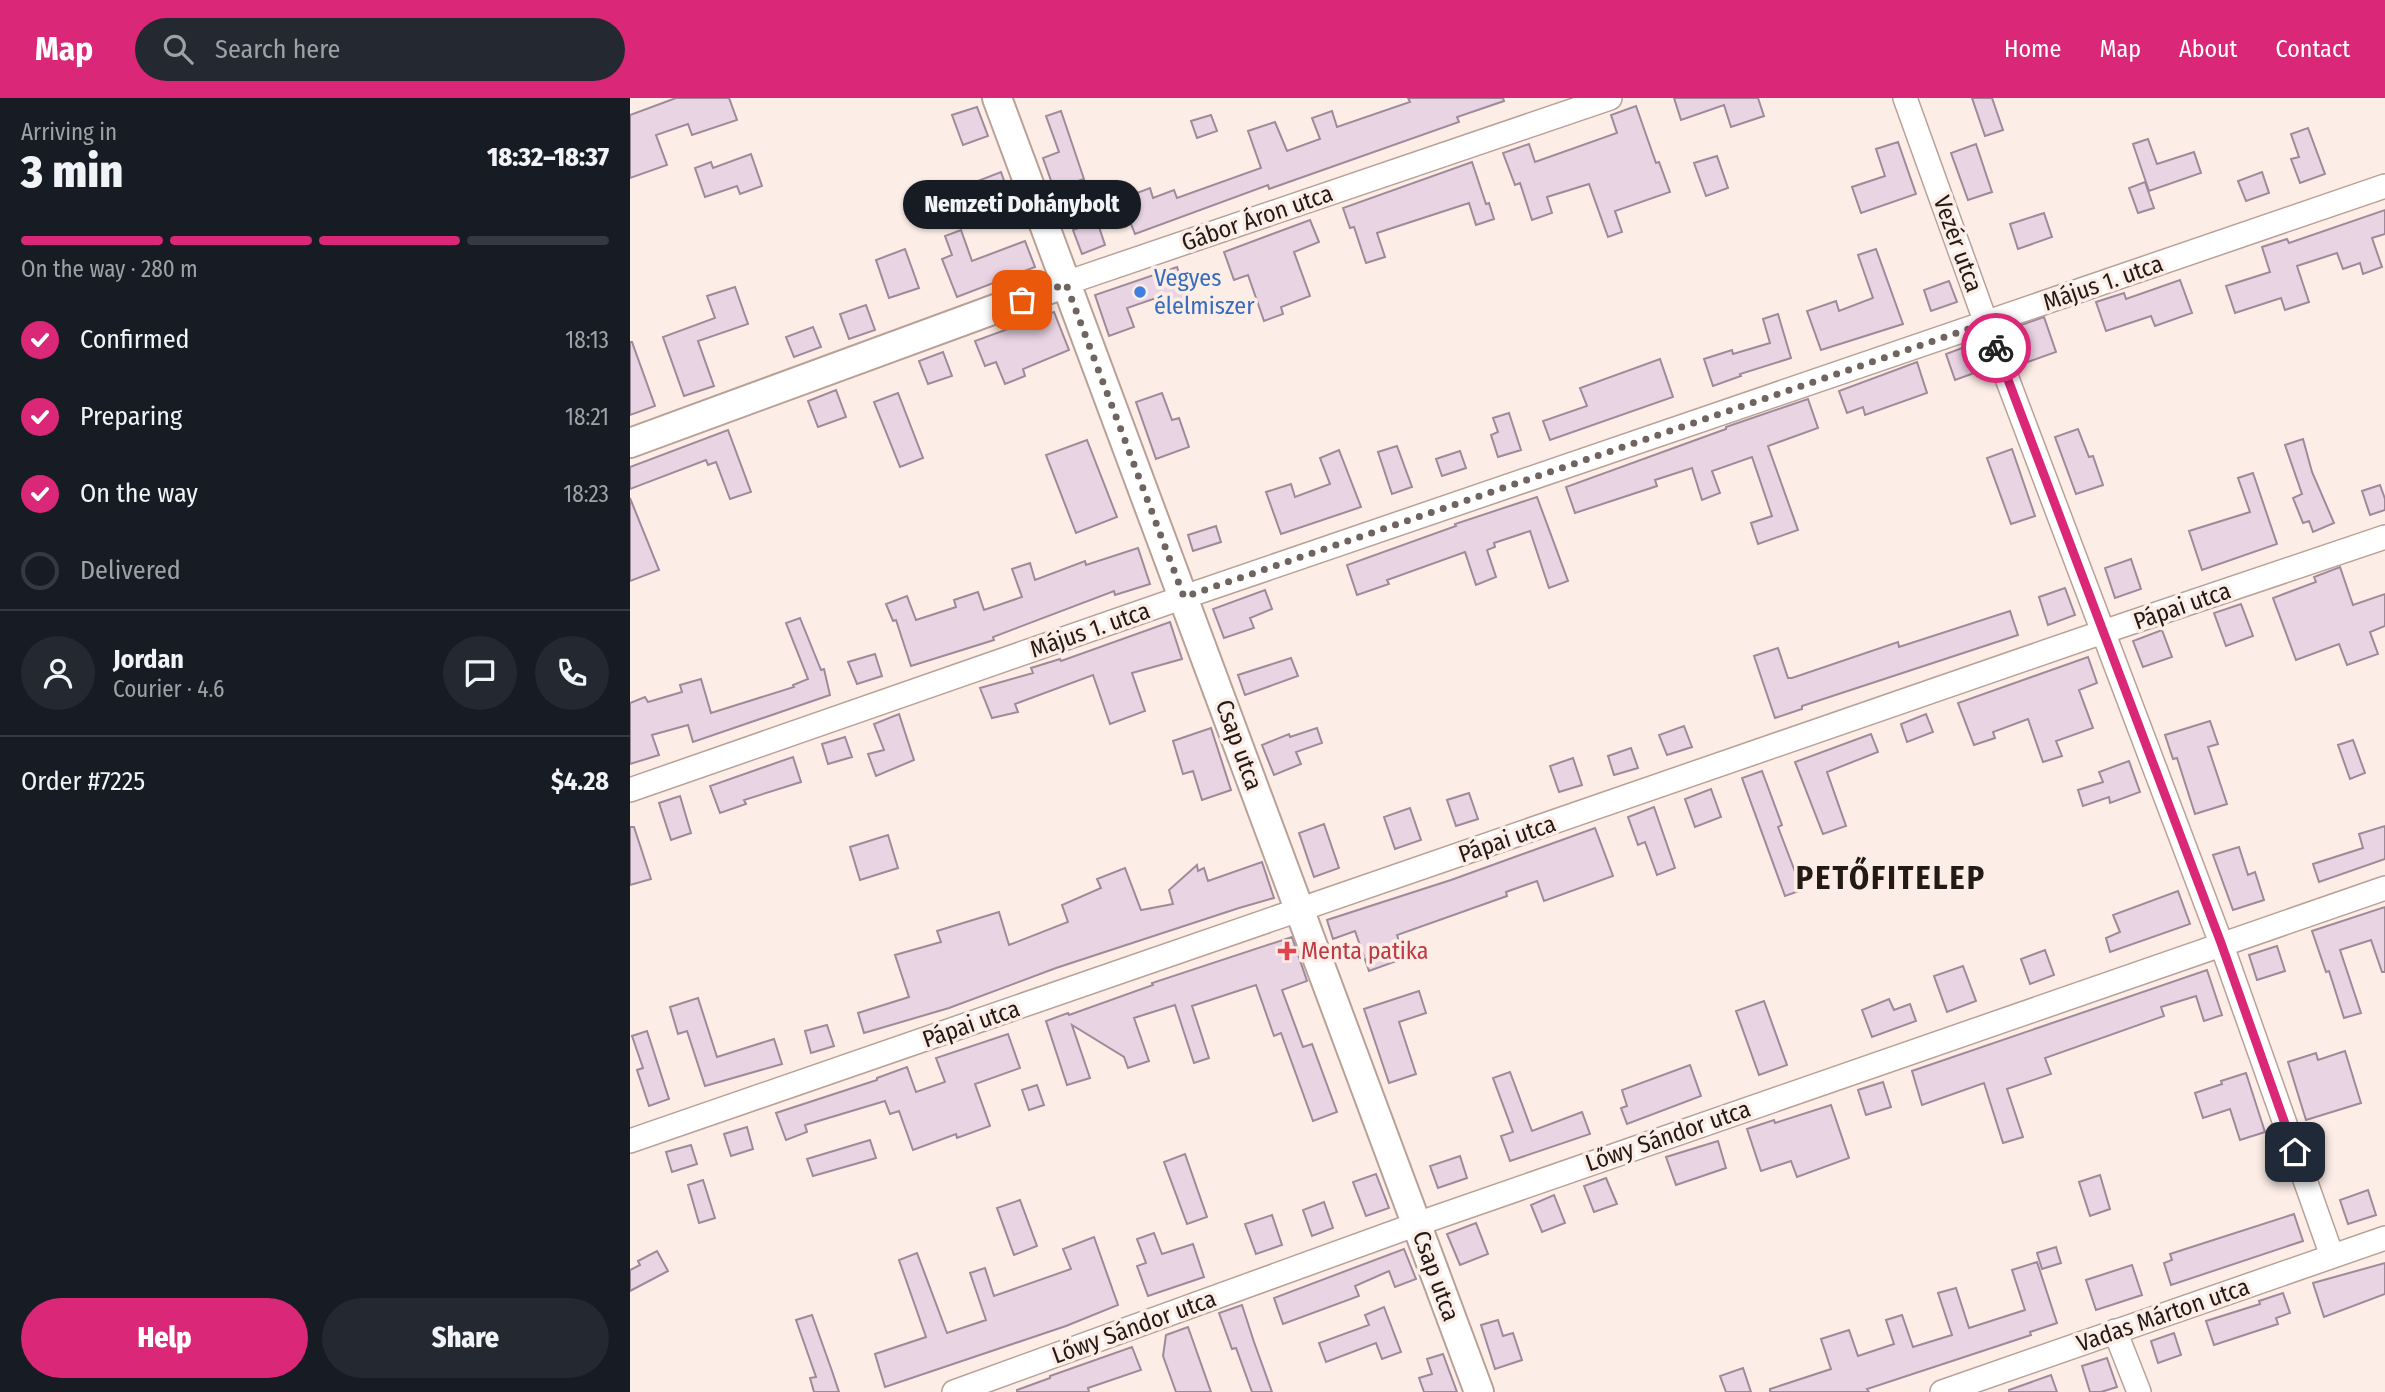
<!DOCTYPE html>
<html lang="en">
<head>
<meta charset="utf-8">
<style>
  :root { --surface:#171b24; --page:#242831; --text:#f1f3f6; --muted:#9ea1a6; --line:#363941; --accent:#db2777 }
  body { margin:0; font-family:"Fira Sans Condensed",sans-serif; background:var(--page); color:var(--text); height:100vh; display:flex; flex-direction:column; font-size:26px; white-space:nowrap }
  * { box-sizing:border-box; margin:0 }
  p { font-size:23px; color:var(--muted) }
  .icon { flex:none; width:38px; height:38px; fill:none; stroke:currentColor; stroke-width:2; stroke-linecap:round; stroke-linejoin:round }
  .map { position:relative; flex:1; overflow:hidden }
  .side { display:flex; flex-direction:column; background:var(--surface); width:630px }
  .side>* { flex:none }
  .pin { position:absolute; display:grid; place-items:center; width:60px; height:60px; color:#fff; margin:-30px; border-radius:14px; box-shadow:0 4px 10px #0006 }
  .courier { position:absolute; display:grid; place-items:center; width:70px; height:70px; margin:-35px; border:5px solid #db2777; border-radius:50%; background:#fff; color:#222; box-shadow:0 2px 9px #0007 }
  .bubble { position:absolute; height:49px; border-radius:24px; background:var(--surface); box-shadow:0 2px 5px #0004; font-size:23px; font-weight:800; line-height:49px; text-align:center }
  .summary em { font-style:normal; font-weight:800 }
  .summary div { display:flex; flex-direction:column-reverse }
  .summary { display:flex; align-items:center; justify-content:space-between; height:119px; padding:0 21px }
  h1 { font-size:46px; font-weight:800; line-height:52px }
  .bar { display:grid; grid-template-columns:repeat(4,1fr); gap:10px 7px; align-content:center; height:84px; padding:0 21px }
  .bar i { height:9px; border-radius:5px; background:var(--line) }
  .bar .active { background:var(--accent) }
  .bar p { grid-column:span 4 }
  .line { display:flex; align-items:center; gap:18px; padding:0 21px; border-top:2px solid var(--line) }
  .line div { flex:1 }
  .round { display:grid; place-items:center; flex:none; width:74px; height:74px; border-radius:37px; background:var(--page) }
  ol { padding:0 21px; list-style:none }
  li { display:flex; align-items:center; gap:21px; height:77px }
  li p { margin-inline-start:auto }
  li .icon { padding:7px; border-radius:50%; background:var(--accent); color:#fff; stroke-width:4 }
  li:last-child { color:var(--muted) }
  li i { width:38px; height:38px; border:4px solid var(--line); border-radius:50% }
  .button { display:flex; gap:14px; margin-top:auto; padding:14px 21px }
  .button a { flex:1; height:80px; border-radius:42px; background:var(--accent); color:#fff; font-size:28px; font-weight:800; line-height:80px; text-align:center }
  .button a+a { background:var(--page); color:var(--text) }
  header { display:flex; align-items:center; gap:42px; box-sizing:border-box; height:98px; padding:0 35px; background:var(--accent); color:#fff }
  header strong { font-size:33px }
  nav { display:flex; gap:38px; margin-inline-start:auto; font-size:24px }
  .search { width:490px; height:63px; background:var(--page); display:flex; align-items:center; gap:18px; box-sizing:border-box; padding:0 24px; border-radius:38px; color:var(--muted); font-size:26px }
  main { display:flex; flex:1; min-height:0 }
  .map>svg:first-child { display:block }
</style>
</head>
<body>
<header>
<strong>Map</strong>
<div class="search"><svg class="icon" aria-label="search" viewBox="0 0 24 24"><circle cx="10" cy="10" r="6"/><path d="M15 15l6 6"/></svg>Search here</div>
<nav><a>Home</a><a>Map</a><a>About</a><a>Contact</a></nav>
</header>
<main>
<section class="side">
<div class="summary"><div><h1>3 min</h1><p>Arriving in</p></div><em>18:32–18:37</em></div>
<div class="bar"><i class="active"></i><i class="active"></i><i class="active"></i><i></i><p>On the way · 280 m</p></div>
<ol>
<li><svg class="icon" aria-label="check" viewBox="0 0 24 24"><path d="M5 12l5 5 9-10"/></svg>Confirmed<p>18:13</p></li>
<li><svg class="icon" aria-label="check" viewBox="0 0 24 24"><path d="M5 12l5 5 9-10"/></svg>Preparing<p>18:21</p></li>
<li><svg class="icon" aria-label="check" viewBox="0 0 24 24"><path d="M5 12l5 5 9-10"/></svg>On the way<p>18:23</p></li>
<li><i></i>Delivered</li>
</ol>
<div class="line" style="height:126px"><a class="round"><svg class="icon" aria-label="person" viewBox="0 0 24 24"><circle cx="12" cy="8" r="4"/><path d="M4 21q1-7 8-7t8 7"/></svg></a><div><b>Jordan</b><p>Courier · 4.6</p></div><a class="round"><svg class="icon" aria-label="chat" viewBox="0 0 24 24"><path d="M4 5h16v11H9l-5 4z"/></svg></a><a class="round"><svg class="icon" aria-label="phone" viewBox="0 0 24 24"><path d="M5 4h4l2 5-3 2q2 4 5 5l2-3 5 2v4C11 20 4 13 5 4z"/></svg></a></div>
<div class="line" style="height:91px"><div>Order #7225</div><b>$4.28</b></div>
<div class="button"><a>Help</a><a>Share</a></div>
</section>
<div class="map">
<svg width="1755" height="1294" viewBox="0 0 1755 1294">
  <rect width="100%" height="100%" fill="#fdede7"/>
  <!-- building -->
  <path fill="#e9d4e4" stroke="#9e8a99" stroke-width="2" d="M46,0H99L107,22L62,37L58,26L26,37L37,67L0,80V17Z
    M778,0H873L874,3L827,19L829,24L639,91L638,87L505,136L491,101L520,90L523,100L544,92L547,100L631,70L618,33L645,24L657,53L690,41L682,20L702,13L707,29L780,4Z
    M1044,0H1128L1134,18L1101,29L1094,7L1051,22Z
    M1342,0H1362L1373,32L1355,38Z
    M1006,8L1026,65L1029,64L1040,94L985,113L992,134L978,139L959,86L917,99L922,115L902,122L890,85L885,87L873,55L899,46L905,64L987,35L981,17Z
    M347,9L358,38L333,47L322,17Z
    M431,13L454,81L424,91L413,60L429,54L416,18Z
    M581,17L587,33L567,40L561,23Z
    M1678,30L1695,76L1670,85L1661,61L1669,59L1661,36Z
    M1518,41L1527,66L1564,54L1571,75L1519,93L1503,46Z
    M1268,44L1286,96L1231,115L1222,89L1255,78L1246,51Z
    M1346,46L1362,94L1338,102L1321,55Z
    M121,56L132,88L110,96L107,88L75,99L65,70L81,64L83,70Z
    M1087,58L1098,90L1076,98L1064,65Z
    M842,64L856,106L859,105L864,121L846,127L839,105L747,135L755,159L736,165L724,129L720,130L713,110Z
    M371,74L381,102L354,112L345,84Z
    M1632,74L1639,95L1616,103L1608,83Z
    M1515,84L1524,110L1508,115L1499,90Z
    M1755,112V136L1742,140L1752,169L1733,176L1730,165L1713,171L1707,155L1667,168L1679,204L1655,212L1651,200L1605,215L1596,188L1640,174L1632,149L1657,141L1659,145Z
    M1414,115L1422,139L1388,151L1380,126Z
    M680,122L689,144L664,154L680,198L651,209L653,216L634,223L618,177L604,182L594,154Z
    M467,123L475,147L452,156L443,132Z
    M331,132L342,163L395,143L405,169L327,199L312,161L322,157L315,138Z
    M275,151L289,190L259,200L246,162Z
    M1246,151L1273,226L1191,252L1177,213L1206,203L1209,213L1243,200L1228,157Z
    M547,169L558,202L533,210L529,199L497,210L504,229L479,238L465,197Z
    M1550,182L1562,215L1525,228L1521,218L1476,233L1466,204L1494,195L1496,201Z
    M1319,183L1327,204L1301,213L1294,192Z
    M105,189L118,226L68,243L84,288L54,298L33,239L85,220L77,198Z
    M236,207L245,232L219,241L210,216Z
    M424,214L439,252L393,271L395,278L375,286L366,264L355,268L345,243Z
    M1148,216L1161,260L1110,276L1111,278L1083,288L1074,261L1102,252L1103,256L1140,245L1133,221Z
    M1414,219L1426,254L1395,265L1383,230Z
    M183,229L191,249L164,259L156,239Z
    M0,244H2L25,308L0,317Z
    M1340,247L1350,273L1325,282L1316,256Z
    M313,254L322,278L298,286L289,263Z
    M1030,261L1043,299L920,342L913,323L957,308L950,290Z
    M1287,264L1297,295L1235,317L1233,309L1217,315L1209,293Z
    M206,292L216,319L188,329L178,303Z
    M268,295L293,360L270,369L244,304Z
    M532,295L542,322L549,320L559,349L526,361L506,304Z
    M1178,301L1188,330L1138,348L1168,432L1128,446L1121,425L1142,418L1122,359L1082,373L1090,395L1072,402L1062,370L1025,382L1027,388L945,415L936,389L1096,331V329Z
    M879,315L891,352L868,359L861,337L868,334L863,320Z
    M1448,331L1459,359L1463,358L1473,387L1446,396L1425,339Z
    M98,332L121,394L100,401L86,364L78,367L76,362L0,391V369Z
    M1673,341L1682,374L1704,425L1683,434L1679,423L1673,425L1663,400L1672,396L1655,347Z
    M457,342L487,419L446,435L416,357Z
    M767,348L782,389L762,396L748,354Z
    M1382,351L1405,418L1381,426L1357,360Z
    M709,352L731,409L651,436L636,394L661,386L665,399L700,386L690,360Z
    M830,353L836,370L812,378L806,361Z
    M1623,375L1647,446L1572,472L1559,433L1620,414L1608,380Z
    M1750,387L1755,401V412L1740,417L1732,393Z
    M907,399L938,483L919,490L900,433L864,445L865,449L857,452L866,479L846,487L835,454L757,482L759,486L727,497L717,467L826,428L825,426Z
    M0,400L29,472L0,483Z
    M586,428L591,444L563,453L558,437Z
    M508,450L520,486L485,497L484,493L363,539L364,542L281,568L266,522L263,523L256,506L277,498L286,522L326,509L324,502L348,494L354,512L392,499L382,471L400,465L405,482L455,463L456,467Z
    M1501,461L1511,491L1485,500L1475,470Z
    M1710,469L1723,507L1755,496V528L1740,534L1748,556L1717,567L1709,546L1666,562L1643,500L1686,484L1684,479Z
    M1435,490L1445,517L1418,527L1409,499Z
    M635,492L642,511L620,520L624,530L594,540L583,511Z
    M1611,506L1623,538L1596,548L1584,515Z
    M1380,513L1388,537L1172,608V611L1145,620L1124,558L1148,550L1158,580H1162L1268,544L1269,549Z
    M170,520L191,572L194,571L200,597L63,644L58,627L22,637L29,657L0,666V605L15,599L18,604L52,594L50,587L71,581L81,615L164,589L163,587L178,581L156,525Z
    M540,524L552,561L502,575L515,613L480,626L463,577L385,606L388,614L362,620L350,590L403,575L401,570L430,561L431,563Z
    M1532,532L1542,559L1513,569L1503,543Z
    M245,556L252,578L227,586L218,564Z
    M1458,559L1467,585L1449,592L1463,630L1426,643L1432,658L1413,664L1398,621L1363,634L1365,640L1344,647L1328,605Z
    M661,560L668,578L615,597L608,577Z
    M269,616L284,662L246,678L238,656L254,652L244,626Z
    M1296,616L1303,634L1277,644L1271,626Z
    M1580,623L1588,646L1578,649L1597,706L1565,716L1547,660L1543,661L1535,637Z
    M1054,628L1062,649L1037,657L1029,637Z
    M581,630L601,692L572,702L563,673L553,676L543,643Z
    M687,630L692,645L666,654L671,666L644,677L632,647L659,636L660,639Z
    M1241,636L1248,654L1197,674L1216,728L1193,736L1165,664Z
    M215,639L222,659L198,666L192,646Z
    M1723,642L1735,675L1720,681L1708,647Z
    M1001,650L1008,670L984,677L978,658Z
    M163,659L171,684L114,702L116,706L90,715L80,688Z
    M943,660L952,687L929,694L920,668Z
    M1499,663L1510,694L1480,705L1479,699L1453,708L1448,692L1473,684L1469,674Z
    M1132,673L1152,727L1148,729L1172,792L1155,798L1112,680Z
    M1081,691L1091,719L1065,729L1055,701Z
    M839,695L848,721L826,728L817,702Z
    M50,698L61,735L41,742L29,705Z
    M1024,709L1045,770L1027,777L1015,744L1008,747L998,719Z
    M780,710L791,742L765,751L754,719Z
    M694,726L709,770L684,779L669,735Z
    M1755,728V761L1689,784L1683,766L1733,750L1729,736Z
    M0,729H4L21,781L0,787Z
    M965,730L983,778L914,803L907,783L876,794L877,798L767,837L775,860L739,873L725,833L703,841L697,822L821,782Z
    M258,737L268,770L230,782L220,749Z
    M1609,749L1618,777L1625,774L1634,802L1603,812L1583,757Z
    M632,764L644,800L609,810L426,870L319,910L234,935L228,915L279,899L265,857L311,844L307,833L369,814L379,847L438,824L432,807L471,790L467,781L495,770L511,812L543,806L539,792L567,767L568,773L574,770L578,783Z
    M1548,793L1560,826L1480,854L1476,840L1490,834L1483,817Z
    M1755,809V874H1752L1741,842L1710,852L1731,915L1714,920L1699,873L1696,874L1682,833Z
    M662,839L677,883L652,892L673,949L682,946L707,1014L683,1023L651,935L644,938L626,887L562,908L579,960L564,965L545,907L504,920L519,963L498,970L494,959L442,927L460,980L437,987L416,923L438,915L439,917L523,887L522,885Z
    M1647,848L1655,873L1627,882L1619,857Z
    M1415,852L1424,877L1400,886L1391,861Z
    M1333,868L1346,903L1317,914L1304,878Z
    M1577,872L1592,917L1574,923L1566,898L1531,909L1534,918L1415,960L1421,976L1377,991L1393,1039L1373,1045L1354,985L1292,1007L1282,973Z
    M789,893L796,915L769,924L786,976L759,985L734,911Z
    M68,900L87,959L144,941L152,966L75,988L57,933L48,936L40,909Z
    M1259,901L1264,912L1280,906L1286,923L1242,939L1232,912Z
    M1134,903L1157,967L1129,977L1106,913Z
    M197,927L204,948L181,955L175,933Z
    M17,933L39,1001L19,1008L7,972L13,970L2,938Z
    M378,936L390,970L345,986L360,1028L327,1040L326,1036L283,1052L269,1013L260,1016L255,1003L175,1027L177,1034L156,1042L146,1015L247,982V980L277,969L286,994L315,984L306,960Z
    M1715,953L1731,1005L1676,1022L1658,964L1686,955L1688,962Z
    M1060,967L1071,998L997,1026L991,1010L997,1008L992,992Z
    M880,974L902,1033L952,1014L960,1036L880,1063L871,1038L883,1034L863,980Z
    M1616,975L1635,1034L1610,1042L1600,1011L1573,1020L1565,995L1592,986L1591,983Z
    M1253,984L1261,1009L1236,1017L1228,992Z
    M407,987L414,1007L399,1012L392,992Z
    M1201,1007L1219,1060L1167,1079L1161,1063L1131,1073L1117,1031L1144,1022L1145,1025Z
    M117,1029L123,1051L101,1058L94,1036Z
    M240,1042L246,1060L183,1078L177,1061Z
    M1088,1043L1096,1070L1046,1087L1036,1059Z
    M61,1047L67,1066L42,1074L36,1054Z
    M555,1056L577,1119L557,1126L534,1064Z
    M830,1058L837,1080L808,1090L800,1068Z
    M746,1076L759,1110L736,1118L723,1084Z
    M1470,1077L1480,1111L1460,1118L1449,1084Z
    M976,1080L987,1106L964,1114L954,1088Z
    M73,1082L85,1120L69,1125L58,1087Z
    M1738,1092L1746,1117L1718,1126L1710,1102Z
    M924,1097L935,1125L912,1134L901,1107Z
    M390,1102L407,1148L384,1157L367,1110Z
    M694,1104L703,1130L682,1138L673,1112Z
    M1664,1116L1673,1143L1541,1187L1534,1165L1542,1162L1540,1156Z
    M642,1117L652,1147L626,1156L615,1126Z
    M846,1125L858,1156L830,1167L817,1136Z
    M524,1135L532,1156L563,1146L574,1179L518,1198L507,1168L516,1165L507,1141Z
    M464,1139L488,1207L436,1228L255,1289L245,1256L296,1239L269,1162L287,1155L317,1235L356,1222L340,1175L355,1170L364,1198L441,1171L433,1151Z
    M1426,1149L1431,1165L1412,1171L1407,1155Z
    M774,1151L786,1181L765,1189L759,1173L725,1188L729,1198L653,1226L644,1200Z
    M27,1153L38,1173L0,1193V1172L10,1167L8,1163Z
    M1407,1164L1427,1225L1400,1234L1401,1237L1237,1291L1239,1294H1140V1291L1201,1271L1191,1241L1219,1232L1228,1258L1264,1246L1256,1222L1272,1217L1283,1249L1322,1237L1308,1195L1326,1190L1339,1230L1395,1212L1382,1172Z
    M1755,1165V1196L1694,1219L1683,1185Z
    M1502,1167L1512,1197L1466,1212L1456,1182Z
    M1653,1195L1660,1215L1646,1220L1648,1226L1584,1247L1576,1223L1630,1206L1629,1203Z
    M612,1207L624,1244L642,1294H622L606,1250L602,1251L589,1215Z
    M754,1209L771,1254L752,1261L746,1245L696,1264L689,1245L739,1227L735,1217Z
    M182,1217L202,1273L209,1294H184L180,1280L186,1279L166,1222Z
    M868,1222L873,1238L883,1235L892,1262L865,1271L851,1227Z
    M558,1229L581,1294H546L533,1258L536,1237Z
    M1544,1235L1551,1257L1528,1265L1521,1243Z
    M502,1249L511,1272L458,1290L459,1294H387V1292L420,1280V1278Z
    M813,1256L827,1294H794L789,1280L802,1276L797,1261Z
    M1477,1260L1487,1289L1471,1294H1460L1452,1268Z
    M1113,1270L1121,1294H1096L1090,1278Z
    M1421,1277L1427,1294H1379V1292Z"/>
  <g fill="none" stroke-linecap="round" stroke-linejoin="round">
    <!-- minor casing -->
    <g stroke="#b9a197" stroke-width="26">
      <path id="minor" d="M1275,0L1356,225L1591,845L1702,1158
        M436,185L980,0
        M0,692L554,499L1755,88
        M0,1043L1473,534L1755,439
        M1485,1233L1509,1294
        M324,1294L787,1126L1755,790
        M1312,1294L1755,1140"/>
    </g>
    <!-- tertiary casing -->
    <g stroke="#b9a197" stroke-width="32">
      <path id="tertiary" d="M367,0L849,1294
        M0,345L436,185"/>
    </g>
    <!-- minor -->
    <use href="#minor" stroke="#fff" stroke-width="23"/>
    <!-- tertiary -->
    <use href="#tertiary" stroke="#fff" stroke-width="28"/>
  </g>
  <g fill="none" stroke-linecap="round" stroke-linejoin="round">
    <!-- done -->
    <path stroke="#6f645f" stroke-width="7" stroke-dasharray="0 12.6" d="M392,202L436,186L554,499L1356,225L1366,250"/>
    <!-- route -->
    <path stroke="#db2777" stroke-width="9" d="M1366,250L1591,845L1665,1054"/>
  </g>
  <!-- markers -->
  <circle fill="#3f7fe0" stroke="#fdede7" stroke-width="2.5" cx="510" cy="194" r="7"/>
  <path fill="#e0444e" stroke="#fdede7" stroke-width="2.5" d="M653.5 842.5h7v7h7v7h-7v7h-7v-7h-7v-7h7z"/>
  <g text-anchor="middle" stroke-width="7" stroke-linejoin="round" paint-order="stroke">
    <!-- street labels -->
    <g font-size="24" fill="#231a16" stroke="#fdede7">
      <text transform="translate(627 120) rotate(-19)" y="8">Gábor Áron utca</text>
      <text transform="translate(1328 146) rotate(70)" y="8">Vezér utca</text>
      <text transform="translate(1473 185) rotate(-19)" y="8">Május 1. utca</text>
      <text transform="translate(1552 508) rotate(-19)" y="8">Pápai utca</text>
      <text transform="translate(460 532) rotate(-19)" y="8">Május 1. utca</text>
      <text transform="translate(609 647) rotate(70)" y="8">Csap utca</text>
      <text transform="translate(877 741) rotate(-19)" y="8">Pápai utca</text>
      <text transform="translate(341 926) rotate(-19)" y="8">Pápai utca</text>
      <text transform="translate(1038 1038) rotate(-19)" y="8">Lőwy Sándor utca</text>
      <text transform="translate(806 1178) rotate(70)" y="8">Csap utca</text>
      <text transform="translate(1533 1217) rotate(-19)" y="8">Vadas Márton utca</text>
      <text transform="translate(504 1229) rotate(-20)" y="8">Lőwy Sándor utca</text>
    </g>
    <!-- shop labels -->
    <g font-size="24" fill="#366cbe" stroke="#fdede7" text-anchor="start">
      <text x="524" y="188">Vegyes<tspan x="524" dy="28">élelmiszer</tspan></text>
    </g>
    <!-- health labels -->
    <g font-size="24" fill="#be3a42" stroke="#fdede7" text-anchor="start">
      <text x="671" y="861">Menta patika</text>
    </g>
    <!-- district labels -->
    <g font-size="32" font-weight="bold" letter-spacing="2" fill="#231a16" stroke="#fdede7">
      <text x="1261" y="791">PETŐFITELEP</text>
    </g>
  </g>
</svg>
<div class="pin" style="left:392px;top:202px;background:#ea580c"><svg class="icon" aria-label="bag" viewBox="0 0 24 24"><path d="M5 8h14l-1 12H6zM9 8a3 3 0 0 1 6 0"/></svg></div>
<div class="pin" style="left:1665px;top:1054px;background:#1f2937"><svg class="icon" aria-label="home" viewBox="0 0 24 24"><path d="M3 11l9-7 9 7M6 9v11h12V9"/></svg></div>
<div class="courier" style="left:1366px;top:250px"><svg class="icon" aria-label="bike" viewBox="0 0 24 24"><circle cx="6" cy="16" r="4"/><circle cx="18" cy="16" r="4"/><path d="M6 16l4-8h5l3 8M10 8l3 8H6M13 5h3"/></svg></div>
<div class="bubble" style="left:273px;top:82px;width:238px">Nemzeti Dohánybolt</div>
</div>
</main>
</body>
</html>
